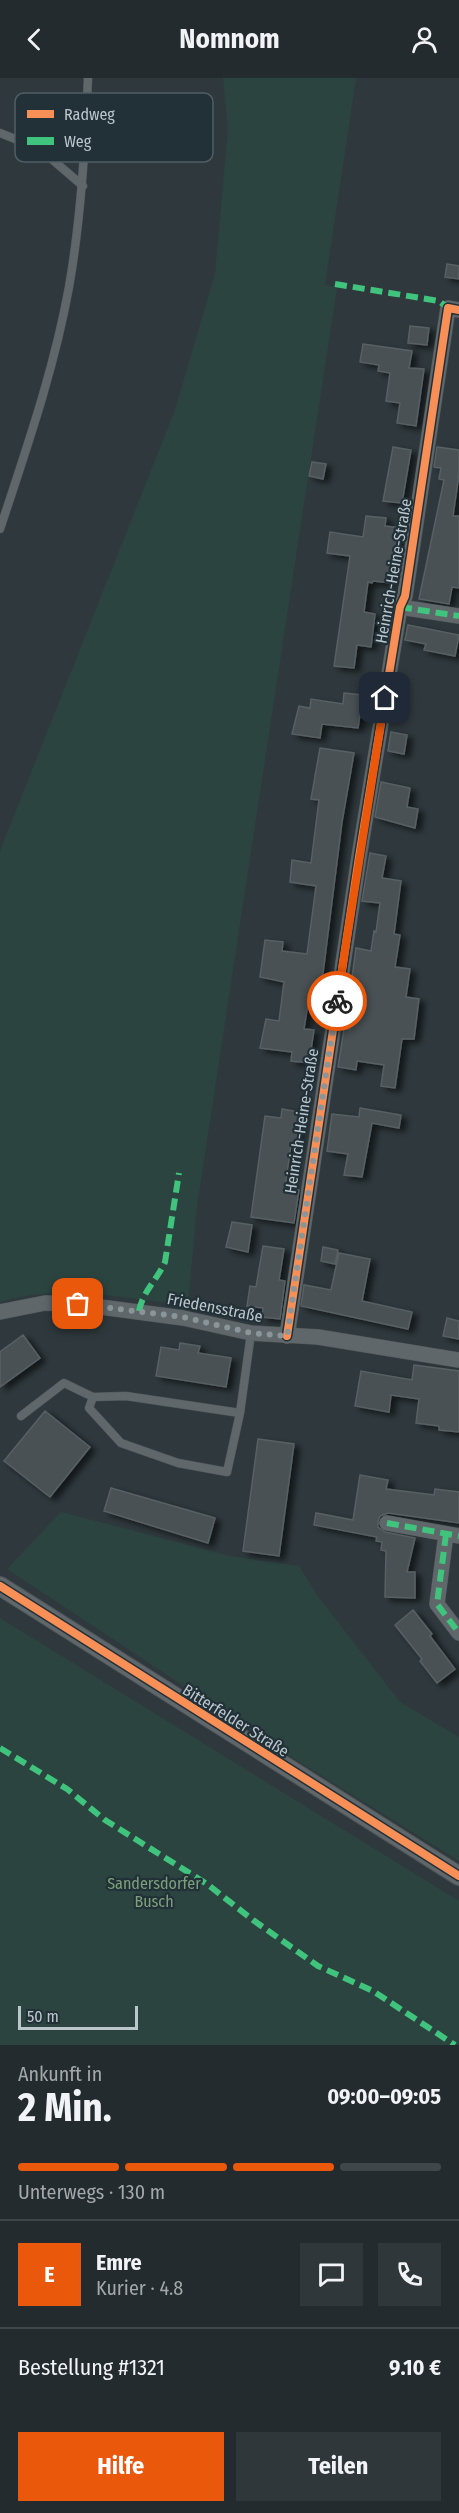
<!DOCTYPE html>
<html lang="de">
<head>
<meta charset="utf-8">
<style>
  :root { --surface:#232b2e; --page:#2f373a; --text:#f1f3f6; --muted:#a3a7aa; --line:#40474a; --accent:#ea580c }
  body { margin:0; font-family:"Fira Sans Condensed",sans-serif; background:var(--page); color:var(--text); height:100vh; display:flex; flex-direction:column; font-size:22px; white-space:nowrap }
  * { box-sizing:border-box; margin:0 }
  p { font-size:20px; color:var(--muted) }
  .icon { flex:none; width:33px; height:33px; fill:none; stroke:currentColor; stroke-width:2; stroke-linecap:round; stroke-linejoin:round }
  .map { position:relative; height:1967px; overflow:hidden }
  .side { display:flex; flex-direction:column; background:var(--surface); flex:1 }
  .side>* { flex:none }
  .scale { position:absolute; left:18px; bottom:15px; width:120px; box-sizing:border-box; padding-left:6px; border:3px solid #bbc6cc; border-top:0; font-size:16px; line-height:21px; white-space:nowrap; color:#bbc6cc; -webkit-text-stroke:4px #223138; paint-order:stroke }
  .pin { position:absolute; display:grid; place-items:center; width:51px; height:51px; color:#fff; margin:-26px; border-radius:12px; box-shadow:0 3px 9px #0006 }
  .courier { position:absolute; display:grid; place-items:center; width:60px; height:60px; margin:-30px; border:4px solid #ea580c; border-radius:50%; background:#fff; color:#222; box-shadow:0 2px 8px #0007 }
  .overview em { font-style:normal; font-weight:700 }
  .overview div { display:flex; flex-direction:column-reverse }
  .overview { display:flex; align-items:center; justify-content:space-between; height:102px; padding:0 18px }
  h1 { font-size:39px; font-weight:700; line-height:45px }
  .bar { display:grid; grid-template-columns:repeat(4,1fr); gap:9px 6px; align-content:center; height:72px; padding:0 18px }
  .bar i { height:8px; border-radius:4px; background:var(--line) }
  .bar .current { background:var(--accent) }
  .bar p { grid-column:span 4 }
  .line { display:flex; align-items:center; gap:15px; padding:0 18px; border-top:2px solid var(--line) }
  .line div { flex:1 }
  .round { display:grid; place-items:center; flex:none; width:63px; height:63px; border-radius:0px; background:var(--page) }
  .cta { display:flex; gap:12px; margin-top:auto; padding:12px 18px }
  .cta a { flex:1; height:69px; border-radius:0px; background:var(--accent); color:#fff; font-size:24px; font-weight:700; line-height:69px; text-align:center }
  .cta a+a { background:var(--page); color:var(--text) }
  header { display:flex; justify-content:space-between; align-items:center; height:78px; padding:0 18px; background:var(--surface); font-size:27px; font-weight:700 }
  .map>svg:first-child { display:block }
</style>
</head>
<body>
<header><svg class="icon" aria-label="back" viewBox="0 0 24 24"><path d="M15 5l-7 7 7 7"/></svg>Nomnom<svg class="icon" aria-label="person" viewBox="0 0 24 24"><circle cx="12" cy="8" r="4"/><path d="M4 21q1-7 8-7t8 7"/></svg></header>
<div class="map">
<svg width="459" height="1967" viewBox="0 0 459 1967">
  <defs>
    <filter id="shadow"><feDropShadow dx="5.5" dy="3.5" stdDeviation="3" flood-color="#0009"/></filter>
  </defs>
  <rect width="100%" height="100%" fill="#2f393d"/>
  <!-- green -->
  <path fill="#2c4440" d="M223,0H356L325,207L337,209L197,1128L188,1227C123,1221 64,1205 0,1224V773L175,332L215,196L228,51Z
    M61,1434L230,1478L299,1488L317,1517L400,1624L459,1659V1783L285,1675L7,1491Z
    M0,1540L459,1823V1967H0Z"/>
  <!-- building -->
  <path fill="#485154" stroke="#586064" stroke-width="1.5" filter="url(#shadow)" d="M447,186L459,188V201L445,199Z
    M410,248L429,250L427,267L408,265Z
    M363,266L412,273L409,290L424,291L416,348L397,345L400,325L386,323L390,295L378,293L379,287L360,284Z
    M393,369L411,372L402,425L383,423Z
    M437,369L459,372V396L453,438H459V510L452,509L449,526L419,521L444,402L439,401L441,390L434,389Z
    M312,384L326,386L323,401L309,398Z
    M366,438L386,440L385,448L401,450L391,505L373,503L372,505L368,504L364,534L375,536L371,569L357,567L354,590L334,588L350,478L327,475L330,454L363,459Z
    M408,547L459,557L455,578L424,572L426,566L405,562Z
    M344,615L363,617L358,650L322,646L320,660L292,656L299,628L310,630L311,621L343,626Z
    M391,654L407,657L404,676L388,673Z
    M320,670L354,675L342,744L322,903H317L314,927L308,926L304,951L314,952L309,985L291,983L292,974L260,970L266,941L279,943L284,904L260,899L265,862L283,864L282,873L307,876L316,808L290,804L292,782L311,785L319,722L311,721Z
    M381,704L410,710L407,729L418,731L415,750L375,739Z
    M370,775L386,778L382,800L401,803L394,856L400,857L395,889L410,891L406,919L419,921L414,961H402L395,1010L381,1008L384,987L357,983L356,992L338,989L344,951L350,952L357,908L351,907L356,870L371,873L374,853L376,854L380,825L362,823Z
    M360,1030L401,1037L399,1050L372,1045L362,1099L344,1097L348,1076L327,1073L332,1036L359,1039Z
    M282,1031L300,1034L296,1067H291L285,1110L299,1112L294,1145L251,1139L265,1038L281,1040Z
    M232,1144L252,1147L248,1174L226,1169Z
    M263,1168L284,1171L279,1202L285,1203L280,1241L262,1239L263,1230L247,1228L250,1208L256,1209Z
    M323,1169L338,1172L335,1186L321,1183Z
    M339,1175L370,1181L362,1223L412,1234L408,1251L301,1228L304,1207L331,1212Z
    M447,1240L459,1243V1261L443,1258Z
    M23,1257L40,1280L0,1309V1274Z
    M180,1265L200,1268L198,1275L231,1280L226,1309L156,1298L161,1269L179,1272Z
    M414,1287L459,1293V1354L439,1352V1348L416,1345L419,1321L391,1317L389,1334L355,1328L361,1293L412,1302Z
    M45,1333L90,1369L50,1419L4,1383Z
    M258,1361L294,1366L279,1478L243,1473Z
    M360,1397L388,1402L386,1411L434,1417L435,1411L459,1414V1445L388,1435L380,1438L378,1443V1449L385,1454L415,1460L407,1494H415V1520L385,1519L386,1473L381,1472L382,1464L376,1463L377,1459L314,1447L316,1435L353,1442Z
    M111,1410L215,1440L208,1465L104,1433Z
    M413,1532L432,1556L430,1558L455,1591L437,1605L420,1583L422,1581L395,1547Z"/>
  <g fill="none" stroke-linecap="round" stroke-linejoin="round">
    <!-- service casing -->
    <g stroke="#4d5458" stroke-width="9">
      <path id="service" d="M0,55L40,71L67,72L86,59
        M40,71L83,108
        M0,451C26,372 54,292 69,209C81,140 85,70 88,0
        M240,1335L126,1318L93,1319L89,1330L121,1365L178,1385L227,1394L240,1335L251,1255
        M21,1338L64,1305L93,1319"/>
    </g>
    <!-- minor casing -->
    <g stroke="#4d5458" stroke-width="16">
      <path id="minor" d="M400,529L459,538
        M0,1234L45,1225L78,1226L183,1240L251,1255L318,1259L459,1282
        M287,1258L359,779L400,529L405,518L448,230L459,232
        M387,1445L459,1458
        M446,1456L437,1526L459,1555"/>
    </g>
    <!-- tertiary casing -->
    <g stroke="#4d5458" stroke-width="20">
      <path id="tertiary" d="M0,1508L459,1798"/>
    </g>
    <!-- service -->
    <use href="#service" stroke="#60676a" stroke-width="8"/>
    <!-- minor -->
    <use href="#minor" stroke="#60676a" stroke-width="15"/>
    <!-- tertiary -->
    <use href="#tertiary" stroke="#60676a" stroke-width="18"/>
    <!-- quiet -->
    <path stroke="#40c37c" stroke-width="6" stroke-dasharray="12 6" stroke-linecap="butt" d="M335,206L439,223L448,230
      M400,529L459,538
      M139,1233C143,1213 157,1202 165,1184L179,1095
      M387,1445L459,1458
      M446,1456L437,1526L459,1555
      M0,1670L67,1711L105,1742L207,1806L253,1842L318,1888L373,1913L455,1967"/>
    <!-- cycleway casing -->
    <g stroke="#223138" stroke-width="11">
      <path id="cycleway" d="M287,1258L359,779L400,529L405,518L448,230L459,232
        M0,1508L459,1798"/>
    </g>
    <!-- cycleway -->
    <use href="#cycleway" stroke="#f78f57" stroke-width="8"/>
  </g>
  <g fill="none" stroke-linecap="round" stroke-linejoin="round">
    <!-- done -->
    <path stroke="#8a959a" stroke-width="6" stroke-dasharray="0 10.8" d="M78,1226L183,1239L251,1255L287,1258L337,923"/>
    <!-- route -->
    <path stroke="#ea580c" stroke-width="8" d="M337,923L385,620"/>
  </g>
  <g text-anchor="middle" stroke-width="4.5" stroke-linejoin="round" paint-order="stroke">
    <!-- street labels -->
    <g font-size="16" fill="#bbc6cc" stroke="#223138">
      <text transform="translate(393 493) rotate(-80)" y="6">Heinrich-Heine-Straße</text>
      <text transform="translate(301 1043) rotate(-81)" y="6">Heinrich-Heine-Straße</text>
      <text transform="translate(215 1229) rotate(11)" y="6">Friedensstraße</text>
      <text transform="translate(236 1642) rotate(32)" y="6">Bitterfelder Straße</text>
    </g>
    <!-- park labels -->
    <g font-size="16" fill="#7ca17a" stroke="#223138">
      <text x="154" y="1811">Sandersdorfer<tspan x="154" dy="18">Busch</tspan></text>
    </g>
  </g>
  <!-- legend -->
  <rect x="15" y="15" width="198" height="69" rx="9" fill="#223138" stroke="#505e64" stroke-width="1.5"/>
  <rect x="27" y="32" width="27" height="8" fill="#f78f57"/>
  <rect x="27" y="59" width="27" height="8" fill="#40c37c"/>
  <g font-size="16" fill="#bbc6cc">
    <text x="64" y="42">Radweg</text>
    <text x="64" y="69">Weg</text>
  </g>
</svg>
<div class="scale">50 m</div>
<div class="pin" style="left:78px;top:1226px;background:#ea580c"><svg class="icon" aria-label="bag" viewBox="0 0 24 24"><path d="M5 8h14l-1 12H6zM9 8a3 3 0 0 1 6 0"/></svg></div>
<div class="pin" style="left:385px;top:620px;background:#1f2937"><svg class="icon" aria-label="home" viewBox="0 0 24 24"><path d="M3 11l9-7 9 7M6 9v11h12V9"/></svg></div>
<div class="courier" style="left:337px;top:923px"><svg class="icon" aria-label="bike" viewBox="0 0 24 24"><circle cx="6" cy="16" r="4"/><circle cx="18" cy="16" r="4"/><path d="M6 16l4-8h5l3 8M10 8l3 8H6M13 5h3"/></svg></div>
</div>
<section class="side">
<div class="overview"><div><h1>2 Min.</h1><p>Ankunft in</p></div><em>09:00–09:05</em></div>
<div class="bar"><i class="current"></i><i class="current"></i><i class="current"></i><i></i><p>Unterwegs · 130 m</p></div>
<div class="line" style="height:108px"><b class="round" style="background:var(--accent);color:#fff">E</b><div><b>Emre</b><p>Kurier · 4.8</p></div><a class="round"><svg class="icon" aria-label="chat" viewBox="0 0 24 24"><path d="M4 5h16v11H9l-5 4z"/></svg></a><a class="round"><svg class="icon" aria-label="phone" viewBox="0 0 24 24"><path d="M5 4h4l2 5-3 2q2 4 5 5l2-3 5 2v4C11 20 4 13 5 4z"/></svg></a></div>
<div class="line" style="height:78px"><div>Bestellung #1321</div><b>9.10 €</b></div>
<div class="cta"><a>Hilfe</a><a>Teilen</a></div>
</section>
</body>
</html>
